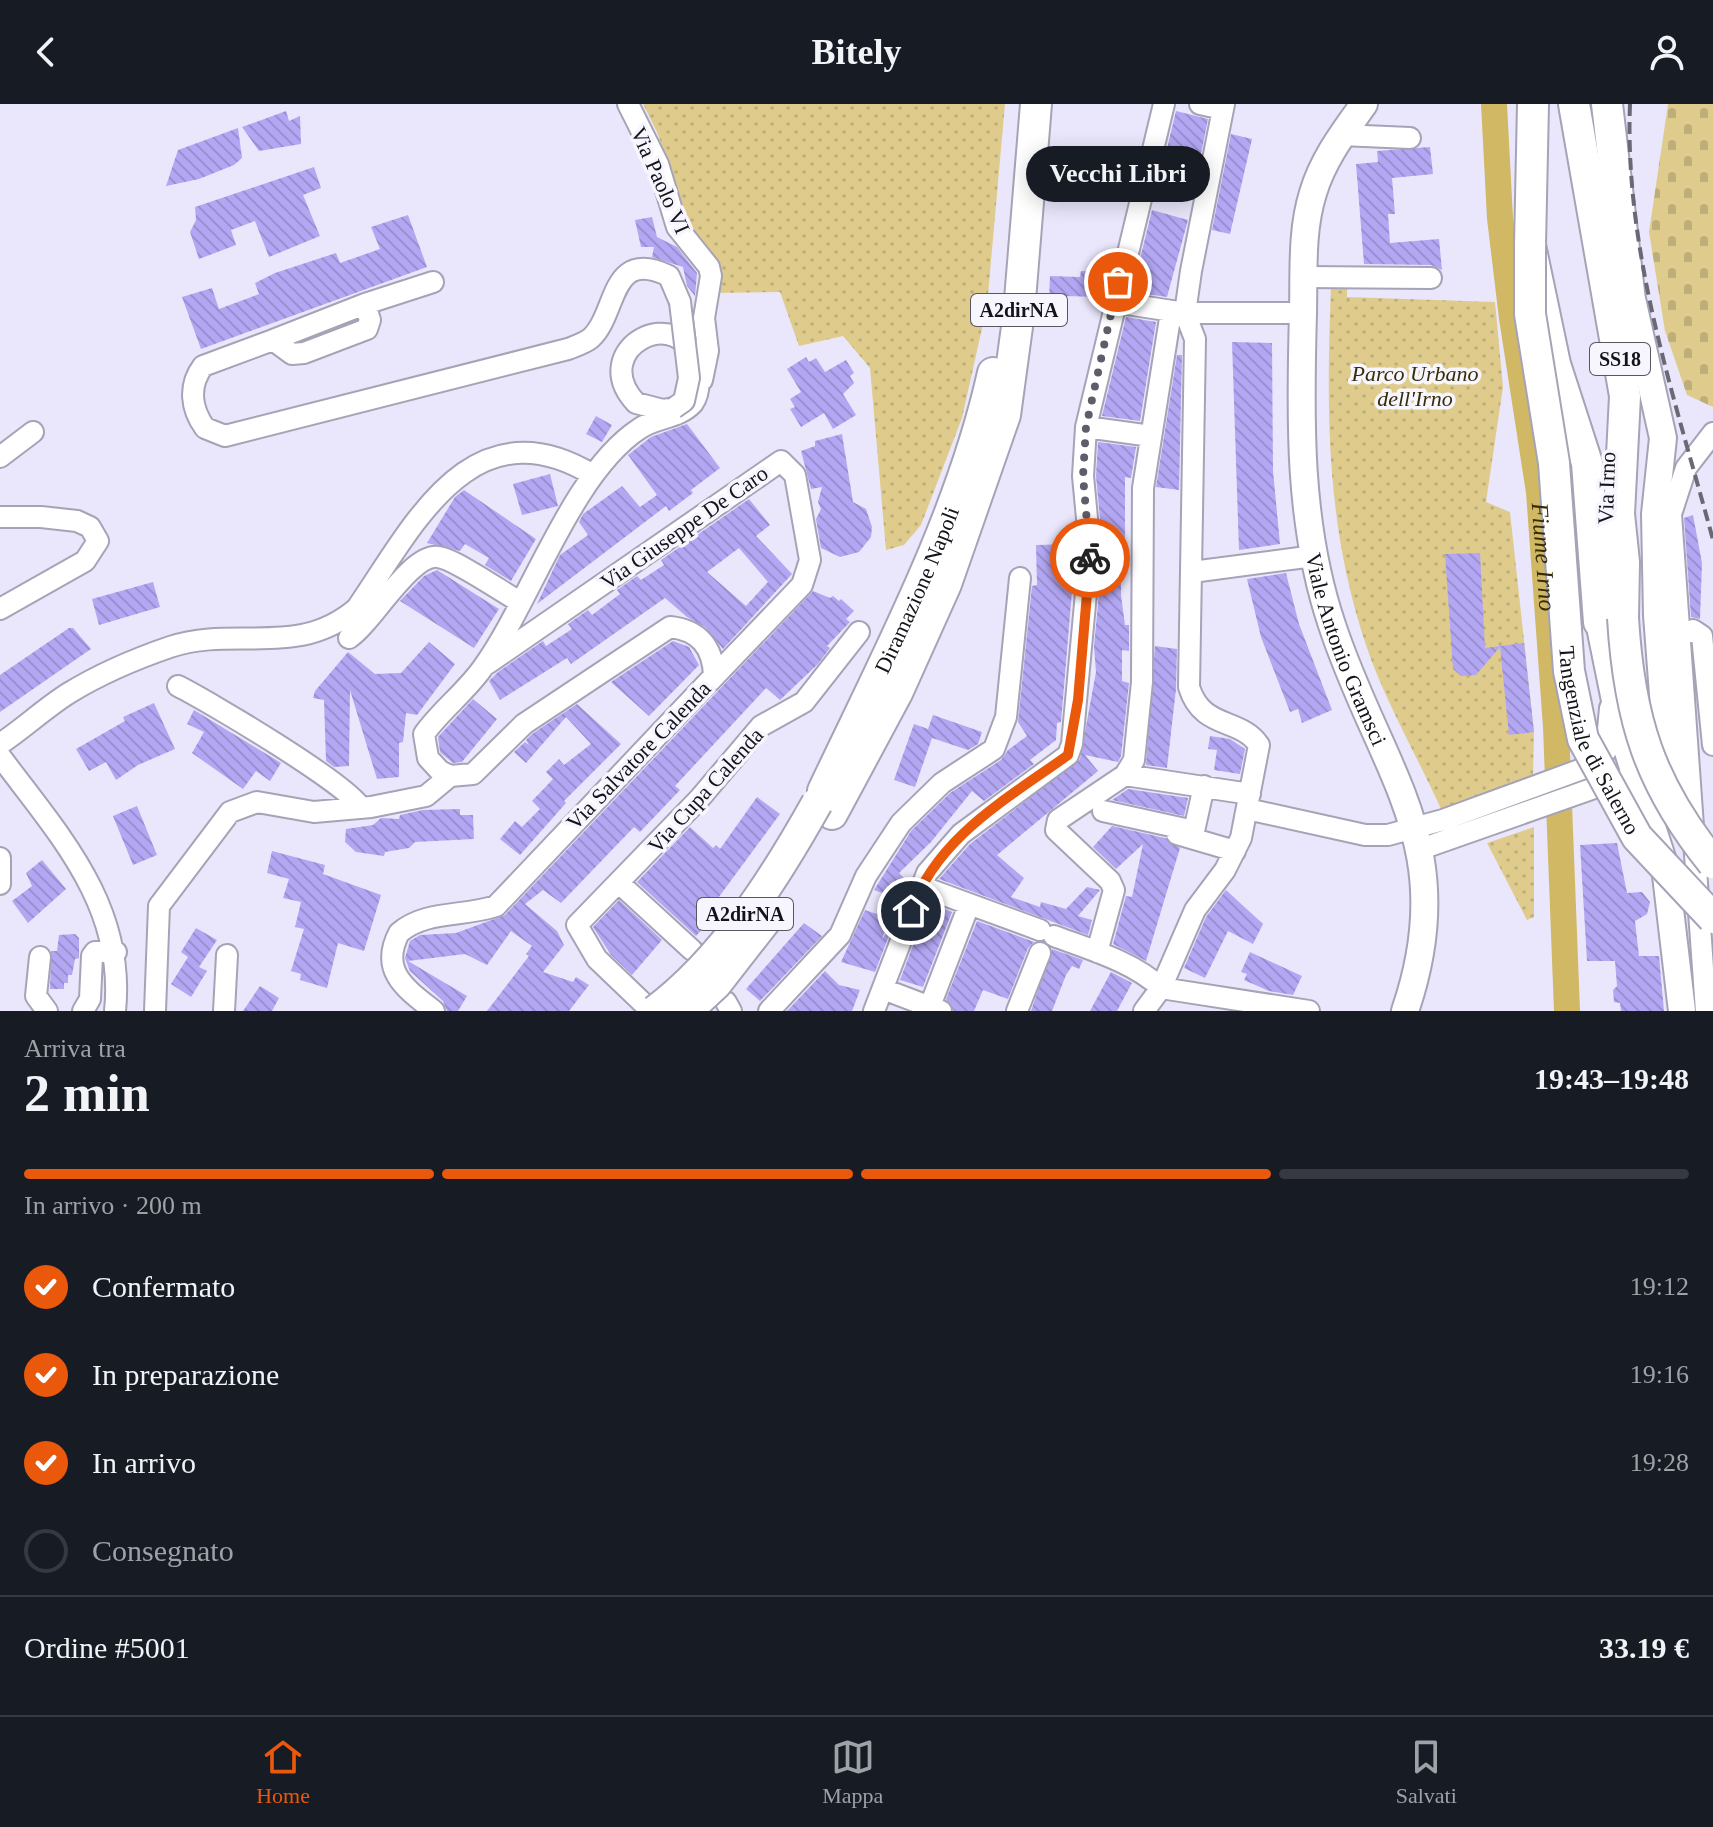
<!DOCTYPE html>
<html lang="it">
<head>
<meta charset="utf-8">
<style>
  :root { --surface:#171b24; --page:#242831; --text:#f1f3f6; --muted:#9ea1a6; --line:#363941; --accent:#ea580c }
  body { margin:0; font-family:"Times New Roman",serif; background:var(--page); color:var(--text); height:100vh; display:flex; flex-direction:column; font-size:30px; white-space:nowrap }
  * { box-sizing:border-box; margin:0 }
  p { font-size:26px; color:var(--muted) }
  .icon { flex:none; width:44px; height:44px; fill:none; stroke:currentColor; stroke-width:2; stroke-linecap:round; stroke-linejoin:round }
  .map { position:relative; height:907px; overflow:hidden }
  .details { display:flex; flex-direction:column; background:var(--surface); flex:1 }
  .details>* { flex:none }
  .pin { position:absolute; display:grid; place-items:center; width:68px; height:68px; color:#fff; margin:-34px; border:4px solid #fff; border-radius:50%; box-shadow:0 2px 8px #0007 }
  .courier { position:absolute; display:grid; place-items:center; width:80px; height:80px; margin:-40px; border:6px solid #ea580c; border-radius:50%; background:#fff; color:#222; box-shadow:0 2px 10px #0007 }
  .bubble { position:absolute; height:56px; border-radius:28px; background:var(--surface); box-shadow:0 4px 20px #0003; font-size:26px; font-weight:800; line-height:56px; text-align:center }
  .overview em { font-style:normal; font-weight:800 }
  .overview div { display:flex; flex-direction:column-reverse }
  .overview { display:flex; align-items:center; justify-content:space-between; height:136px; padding:0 24px }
  h1 { font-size:52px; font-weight:800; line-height:60px }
  .bar { display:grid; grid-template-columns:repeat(4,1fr); gap:12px 8px; align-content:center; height:96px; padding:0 24px }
  .bar i { height:10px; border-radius:6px; background:var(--line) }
  .bar .active { background:var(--accent) }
  .bar p { grid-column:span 4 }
  .line { display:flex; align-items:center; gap:20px; padding:0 24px; border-top:2px solid var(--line) }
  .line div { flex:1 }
  ol { padding:0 24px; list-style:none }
  li { display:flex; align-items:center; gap:24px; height:88px }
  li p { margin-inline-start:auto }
  li .icon { padding:8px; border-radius:50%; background:var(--accent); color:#fff; stroke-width:4 }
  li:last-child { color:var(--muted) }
  li i { width:44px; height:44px; border:4px solid var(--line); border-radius:50% }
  header { display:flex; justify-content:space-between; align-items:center; height:104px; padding:0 24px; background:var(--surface); font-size:36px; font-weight:800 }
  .menu { display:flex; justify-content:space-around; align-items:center; height:112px; border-top:2px solid var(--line); background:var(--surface); font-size:22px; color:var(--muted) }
  .menu a { display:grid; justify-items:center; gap:4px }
  .menu .active { color:var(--accent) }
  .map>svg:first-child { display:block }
</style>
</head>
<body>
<header><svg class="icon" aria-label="back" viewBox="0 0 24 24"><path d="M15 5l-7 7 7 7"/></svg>Bitely<svg class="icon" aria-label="person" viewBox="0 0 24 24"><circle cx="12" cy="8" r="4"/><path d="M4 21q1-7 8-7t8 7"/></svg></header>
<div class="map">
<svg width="1713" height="907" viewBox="0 0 1713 907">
  <defs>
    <pattern id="grass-dots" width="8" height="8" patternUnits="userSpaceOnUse" patternTransform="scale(2)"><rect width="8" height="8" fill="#dfcc8d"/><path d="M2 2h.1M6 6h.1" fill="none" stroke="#beae79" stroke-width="1.8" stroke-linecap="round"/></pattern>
    <pattern id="cemetery-stones" width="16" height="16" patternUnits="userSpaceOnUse" patternTransform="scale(2)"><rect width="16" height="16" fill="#dfcc8d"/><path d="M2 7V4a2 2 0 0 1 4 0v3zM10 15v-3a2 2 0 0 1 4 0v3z" fill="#beae79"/></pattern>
    <pattern id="building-back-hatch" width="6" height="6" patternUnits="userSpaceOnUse" patternTransform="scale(2)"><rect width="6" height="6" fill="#b3a7f3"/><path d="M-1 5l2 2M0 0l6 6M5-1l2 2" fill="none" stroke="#998fd0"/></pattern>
  </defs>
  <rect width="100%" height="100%" fill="#eae7fc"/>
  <!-- grass -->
  <path fill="url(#grass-dots)" d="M643,0H1005L987,202L962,314L921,421L904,441L886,446L870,264L843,232L799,242L780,188L714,189L657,28Z
    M1331,183H1347V193L1495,198L1503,283L1486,398L1510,408L1534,628L1533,671L1441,705C1417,652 1386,599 1367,544C1326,424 1326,309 1331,183Z
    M1534,723V813L1527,816L1487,739Z"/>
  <!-- cemetery -->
  <path fill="url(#cemetery-stones)" d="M1668,0H1713V303L1687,291L1665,227L1649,128Z"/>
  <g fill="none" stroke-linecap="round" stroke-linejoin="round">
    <!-- river -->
    <path stroke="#d1b865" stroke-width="26" id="s1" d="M1494,0L1500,114L1512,214L1539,388L1556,623L1567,907"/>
  </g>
  <!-- building -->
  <path fill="url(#building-back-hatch)" fill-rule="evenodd" d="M286,7L289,17L300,12L301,40L259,47L242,23Z
    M1176,7L1208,15L1192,95L1157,86Z
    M238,24L242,54L234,61L199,75L166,82L178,46Z
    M1231,30L1252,35L1230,130L1212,126Z
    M1430,43L1433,70L1392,74L1395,110H1388L1390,139L1439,135L1442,166L1431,161L1364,160L1356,60L1378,58L1377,47Z
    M314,63L321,84L303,91L320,132L269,153L255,117L231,126L236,141L199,155L190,128L196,116L195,103Z
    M1152,106L1188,116L1167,193L1132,188Z
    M408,111L427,163L201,245L182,193L212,184L219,205L259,190L255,179L275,169L336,149L340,159L380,145L371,123Z
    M652,113L657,133L677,143L697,169L695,192L687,182L683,163L652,153L654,143H641L635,116Z
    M1081,167L1110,168L1102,193L1063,192V198L1049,197L1050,172L1080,173Z
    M1126,213L1156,218L1140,317L1102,312Z
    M1232,238L1272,239L1273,367L1280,440L1239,446Z
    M1177,251H1182L1179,386L1156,383Z
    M806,253L809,258L816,254L825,268L846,256L854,269L850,272L854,279L843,290L856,311L833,325L824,309L801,323L790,305L795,303L790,295L801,288L787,265Z
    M596,312L612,321L602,338L586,330Z
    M687,320L720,364L691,386L693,389L669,407L666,402L537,500L560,451L588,431L579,418L583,410L622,382L640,403L657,391L628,351L651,333Z
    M842,330L853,398L866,405L872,423L871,433L859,448L840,453L821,444L816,415L821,405L818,398L822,383L811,385L801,347L815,342V337Z
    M1098,338L1136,343L1131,374L1125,373V446H1121V491L1125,521H1129V547L1122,546V577L1129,579L1121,652L1118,658L1085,651L1098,667L997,751L1024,774L1011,793L1040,803L1041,798L1066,805L1087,783L1100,786L1078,812L1092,816L1088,831L939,775L970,740L1080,655L1096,568L1094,542L1103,447L1096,372Z
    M550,370L558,402L522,411L513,380Z
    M464,386L536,435L511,477L485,461L489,454L465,440L460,447L427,439L455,393Z
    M749,395L770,421L756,432L792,470L723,545L705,523L687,513L665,494L571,560L567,554L500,596L489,577L498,568L543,537L546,542L572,525L568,520L588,506L592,511L620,490L617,486L637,472L641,476L664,461L661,456ZM739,444L768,478L746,502L707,468Z
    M1693,411L1702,459L1700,515L1691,513L1684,414Z
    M1076,440L1061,618L1057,619L1056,636L1030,656L1034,660L984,697L972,687L931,738L899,769L904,774L897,794L874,786L911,727L950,689L1001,656L1008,646L1027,632L1018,618L1032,482L1037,481L1036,441Z
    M1480,449L1485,544L1524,539L1534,628L1509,631L1500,543L1476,571L1461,572L1453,565L1445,450Z
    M437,466L499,505L474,544L400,497L424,472Z
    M1286,469L1299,520L1332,606L1302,619L1298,605L1290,608L1261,533L1247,475Z
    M153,478L160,503L99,521L92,495Z
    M813,487L830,494L833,492L839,497L841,495L854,507L846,515L850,518L827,542L830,544L818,560L780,596L766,584L675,682L680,686L640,728L634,723L561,799L543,786L525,800L557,827L564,841L543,868L573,878L576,873L589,881L569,907H487L529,852L526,850L532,842L511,827L487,861L465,850L408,857L467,892L458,907H447L443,897L410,867L405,854L410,837L420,831L456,829L505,811Z
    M69,524H73L91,545L0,608V571Z
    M673,537L689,543L699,561L649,612L611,578Z
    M429,538L455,560L417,611L406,609L403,638L399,639V673L377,675L350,586L349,662L334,663L326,657L324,596L313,594L315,587L348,548L375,570L401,569Z
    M1155,542L1177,545L1176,585L1167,664L1146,661Z
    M473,595L497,615L462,658L453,659L440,648L438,633Z
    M154,599L175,645L138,661L116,676L106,658L89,667L76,645L125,617L123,613Z
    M577,600L621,640L564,697L566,699L520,751L500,735L515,717L522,723L540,705L532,697L553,675L546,668L559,655L564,661L591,640L566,613L526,659L514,648L525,638L529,641L526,636L532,630Z
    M194,606L281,659L270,677L256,667L243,685L192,649L204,628L187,620Z
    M933,611L982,628L978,640L968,646L932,634L915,683L894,676L914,620L928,625Z
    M1210,632L1230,635L1245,645L1240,670L1214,666L1217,646L1208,645Z
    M1128,685L1188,694L1184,712L1112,696Z
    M757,693L780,710L710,805L716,810L696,832L637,778L690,723L713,744L716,741L720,745Z
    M137,702L157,751L133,761L113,712Z
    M460,705V711H473L474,735L415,738L409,744L385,748L384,752L356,748L345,738L346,725L373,721L381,714L399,715L400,711L423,706Z
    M1112,722L1165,734L1180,744L1146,857L1113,840L1126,792L1132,793L1143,740L1116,765L1093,743Z
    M1617,739L1627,789L1642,788L1650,798L1647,810L1635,817L1639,852H1659L1664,907H1621L1620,899L1614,898L1613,886L1617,882L1615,857H1587L1580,741Z
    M272,747L325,761L323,770L381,791L364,847L338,839L327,884L300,876L301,870L291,867L304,825L295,823L301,798L283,794L289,775L267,769Z
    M42,756L66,785L28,819L12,797L32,782L26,769Z
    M1226,786L1263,820L1253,840L1228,827L1205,874L1184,864L1206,813Z
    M619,796L662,836L632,871L611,851L593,823Z
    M929,799L952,808L923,883L900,876L919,825L936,831L944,812L927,806Z
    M865,806L889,814L882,835L893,821L875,868L841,858Z
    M977,817L1034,838L1028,844L1008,895L983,886L974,907H954L946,895Z
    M804,819L822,832L760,897L746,885Z
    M196,824L217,836L199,863L207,867L191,893L171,880L188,853L181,848Z
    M75,830L79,834V854L75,855L72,871H68V879H64V885H50L51,847H57L59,831Z
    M1052,845L1083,856L1079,865L1072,862L1066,871L1052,907H1031Z
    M1250,848L1302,872L1293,891L1269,887L1244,876L1247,870L1241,868Z
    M825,867L839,881L860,886L852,907H787Z
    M1111,868L1132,879L1117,907H1090Z
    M260,882L279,894L272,907H243Z"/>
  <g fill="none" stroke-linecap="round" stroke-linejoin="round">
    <!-- minor casing -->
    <g stroke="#a5a3b6" stroke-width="24">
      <path id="minor" d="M628,0L658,60L677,123L709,163L711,172L704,214L708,247L702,276
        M1200,0L1223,5
        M1341,31L1410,34
        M1304,173L1431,174
        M1114,198L1185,209H1303
        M365,200L433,178
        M273,236L365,200L370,216L367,225L304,249L292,250L273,236L203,262C188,282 191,305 205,324L225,332L568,245C576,242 585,239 591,234C618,209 609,143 669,172L680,198
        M1086,323L1151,332
        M0,353L33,328
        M0,413H41L77,417L90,423L98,437L85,457L0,505
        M1192,468L1314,452
        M1680,531L1693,526L1702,532L1713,641
        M349,534C372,519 411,449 438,453C455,455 502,488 520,498
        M487,560L781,357L795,371L810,456L802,481L710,577
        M178,582C208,597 348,680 361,704
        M0,640C24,624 45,604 69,589C100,570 135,555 170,543C236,521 298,555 357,504C414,421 472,298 593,371
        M0,652C59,731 126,802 115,907
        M1125,671L1250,690
        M1247,705L1365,731H1388L1443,716L1593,661L1606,647L1610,604
        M1103,707L1194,727L1204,682
        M1177,730L1235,747
        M1421,745L1617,676
        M0,754V780
        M619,779L692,846
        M920,782L1040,826
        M1054,832C1089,845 1134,858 1161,884
        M1097,848L1114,786L1110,777L1056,726L1058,716L1125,671L1134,656L1142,578L1143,384L1171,208
        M40,853L36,892L47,907
        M1161,884L1309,907
        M883,885L941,907
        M726,898L731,907
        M644,900L597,855L577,821L700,694L761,622L804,598L859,528
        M83,907L90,895L92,852L95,848H116
        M155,907L159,802L230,708L257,698L314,708L371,703L426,692L450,672
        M224,907L227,851
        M434,907C406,885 379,867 399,829C425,806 464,813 496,802L714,572C713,543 699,526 670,523L524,620L473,670L450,672L440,667L428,654L424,630C442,605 467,587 484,562C531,496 572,369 639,325C655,313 679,315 693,299C700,289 699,274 697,264C683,194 585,244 636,299L663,306L674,304
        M769,907L840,831L866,772L901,719L942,679L994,645L1006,613L1020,474
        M874,907L927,769L961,730L1068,651L1072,640L1090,446L1083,372L1086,323L1164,0
        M928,907L969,801
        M1017,907L1040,849
        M1144,907L1161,884L1195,806L1225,766L1241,734L1259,641C1240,613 1202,626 1189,583L1195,235L1185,209L1191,167L1224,0
        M1706,907L1671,410L1686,364L1713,329"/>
    </g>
    <!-- major casing -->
    <g stroke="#a5a3b6" stroke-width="30">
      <g id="major">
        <path id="s2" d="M1364,0C1344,28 1323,55 1313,89C1301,127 1304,169 1303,209C1300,314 1298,420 1332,521C1381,669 1462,741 1405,907"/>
        <path d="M1633,199L1663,334L1655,410L1657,511L1671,696"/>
        <path d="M1600,499L1599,518L1621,626L1665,763L1682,907"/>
      </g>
    </g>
    <!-- highway casing -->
    <g stroke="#a5a3b6" stroke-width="34">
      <g id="highway">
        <path d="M1533,0L1530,141L1555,260L1587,359L1599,518"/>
        <path d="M1574,0L1625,292L1619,410L1624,458L1623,514"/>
        <path d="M1607,0L1633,222"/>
        <path id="s3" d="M823,687C886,554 961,413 993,269"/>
        <path d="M832,710L897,589L946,480L1005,311L1019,208L1036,0"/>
      </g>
    </g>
    <!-- minor -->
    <use href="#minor" stroke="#fff" stroke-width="20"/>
    <!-- major -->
    <use href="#major" stroke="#fff" stroke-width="26"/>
    <!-- highway -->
    <use href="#highway" stroke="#fff" stroke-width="30"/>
    <!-- rail -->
    <path stroke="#6a6875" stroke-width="4" stroke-dasharray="12 6" stroke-linecap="butt" d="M1630,0C1624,149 1675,294 1713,436"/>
    <!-- minor-bridge casing -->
    <g stroke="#a5a3b6" stroke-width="24" stroke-linecap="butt">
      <path id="minor-bridge" d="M674,304L684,297L689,274L680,198"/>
    </g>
    <!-- highway-bridge casing -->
    <g stroke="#a5a3b6" stroke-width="34" stroke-linecap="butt">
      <g id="highway-bridge">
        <path id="s4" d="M1530,141V210L1554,359L1569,567L1583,635L1637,733L1713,814"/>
        <path d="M1623,514C1629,614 1649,680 1713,759"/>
        <path d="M655,907C724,855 775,774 817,699"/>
        <path d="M687,907L716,880L769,812"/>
      </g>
    </g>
    <!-- minor-bridge -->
    <use href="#minor-bridge" stroke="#fff" stroke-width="20"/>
    <!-- highway-bridge -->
    <use href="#highway-bridge" stroke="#fff" stroke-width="30"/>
  </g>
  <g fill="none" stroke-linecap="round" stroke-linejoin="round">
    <!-- done -->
    <path stroke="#5f5d69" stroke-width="8" stroke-dasharray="0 14.4" d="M1090,454L1083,372L1086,323L1118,178"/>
    <!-- route -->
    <path stroke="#ea580c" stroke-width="10" d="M911,807C937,733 1007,695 1068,651L1078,596L1090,454"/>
  </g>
  <g text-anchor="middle" stroke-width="7" stroke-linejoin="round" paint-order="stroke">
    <!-- shield labels -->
    <g fill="#f7f6fe" stroke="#58575e" stroke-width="2">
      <rect x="971" y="190" width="96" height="32" rx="6"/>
      <rect x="1590" y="239" width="60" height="32" rx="6"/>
      <rect x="697" y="794" width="96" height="32" rx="6"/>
    </g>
    <g font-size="20" font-weight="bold" fill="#14131a">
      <text x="1019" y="213">A2dirNA</text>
      <text x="1620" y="262">SS18</text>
      <text x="745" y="817">A2dirNA</text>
    </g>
    <!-- street labels -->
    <g font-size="22" fill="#14131a" stroke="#f7f6fe">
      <text transform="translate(661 76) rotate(66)" y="8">Via Paolo VI</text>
      <text transform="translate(1606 384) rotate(-88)" y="8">Via Irno</text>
      <text transform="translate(684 423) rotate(-35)" y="8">Via Giuseppe De Caro</text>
      <text dy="8" stroke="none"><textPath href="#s3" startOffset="222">Diramazione Napoli</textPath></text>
      <text dy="8" stroke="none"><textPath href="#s2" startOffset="566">Viale Antonio Gramsci</textPath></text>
      <text dy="8" stroke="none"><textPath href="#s4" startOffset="504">Tangenziale di Salerno</textPath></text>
      <text transform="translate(638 651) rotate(-46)" y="8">Via Salvatore Calenda</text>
      <text transform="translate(705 686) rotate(-48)" y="8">Via Cupa Calenda</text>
    </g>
    <!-- park labels -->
    <g font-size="22" font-style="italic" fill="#372c07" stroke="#f7f6fe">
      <text x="1415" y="277">Parco Urbano<tspan x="1415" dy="25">dell'Irno</tspan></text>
    </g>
    <!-- water labels -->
    <g font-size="24" font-style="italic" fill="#352b05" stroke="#f7f6fe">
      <text dy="8" stroke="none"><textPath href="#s1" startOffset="456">Fiume Irno</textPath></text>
    </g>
  </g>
</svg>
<div class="pin" style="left:1118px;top:178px;background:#ea580c"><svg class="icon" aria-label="bag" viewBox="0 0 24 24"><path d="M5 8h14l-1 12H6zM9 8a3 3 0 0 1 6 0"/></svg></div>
<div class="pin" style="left:911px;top:807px;background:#1f2937"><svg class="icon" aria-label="home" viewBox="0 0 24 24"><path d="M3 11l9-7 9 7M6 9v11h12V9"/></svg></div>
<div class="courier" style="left:1090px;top:454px"><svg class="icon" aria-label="bike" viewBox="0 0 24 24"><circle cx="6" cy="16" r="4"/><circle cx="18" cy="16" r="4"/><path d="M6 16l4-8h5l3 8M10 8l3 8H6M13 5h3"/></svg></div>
<div class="bubble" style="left:1026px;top:42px;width:184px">Vecchi Libri</div>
</div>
<section class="details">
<div class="overview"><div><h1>2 min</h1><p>Arriva tra</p></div><em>19:43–19:48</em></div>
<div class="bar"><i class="active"></i><i class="active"></i><i class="active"></i><i></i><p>In arrivo · 200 m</p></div>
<ol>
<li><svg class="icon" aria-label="check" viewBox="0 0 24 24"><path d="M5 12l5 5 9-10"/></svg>Confermato<p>19:12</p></li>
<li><svg class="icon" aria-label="check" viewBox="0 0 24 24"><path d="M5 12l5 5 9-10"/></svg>In preparazione<p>19:16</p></li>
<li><svg class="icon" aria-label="check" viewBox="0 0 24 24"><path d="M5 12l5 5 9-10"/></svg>In arrivo<p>19:28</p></li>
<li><i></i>Consegnato</li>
</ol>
<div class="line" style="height:104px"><div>Ordine #5001</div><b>33.19 €</b></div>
</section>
<nav class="menu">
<a class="active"><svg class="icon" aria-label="home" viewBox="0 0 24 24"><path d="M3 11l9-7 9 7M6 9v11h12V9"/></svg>Home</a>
<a><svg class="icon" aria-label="map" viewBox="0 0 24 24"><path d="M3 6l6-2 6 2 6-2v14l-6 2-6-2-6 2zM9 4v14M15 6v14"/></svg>Mappa</a>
<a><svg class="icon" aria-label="saved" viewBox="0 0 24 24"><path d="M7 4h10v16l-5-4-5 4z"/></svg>Salvati</a>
</nav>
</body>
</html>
